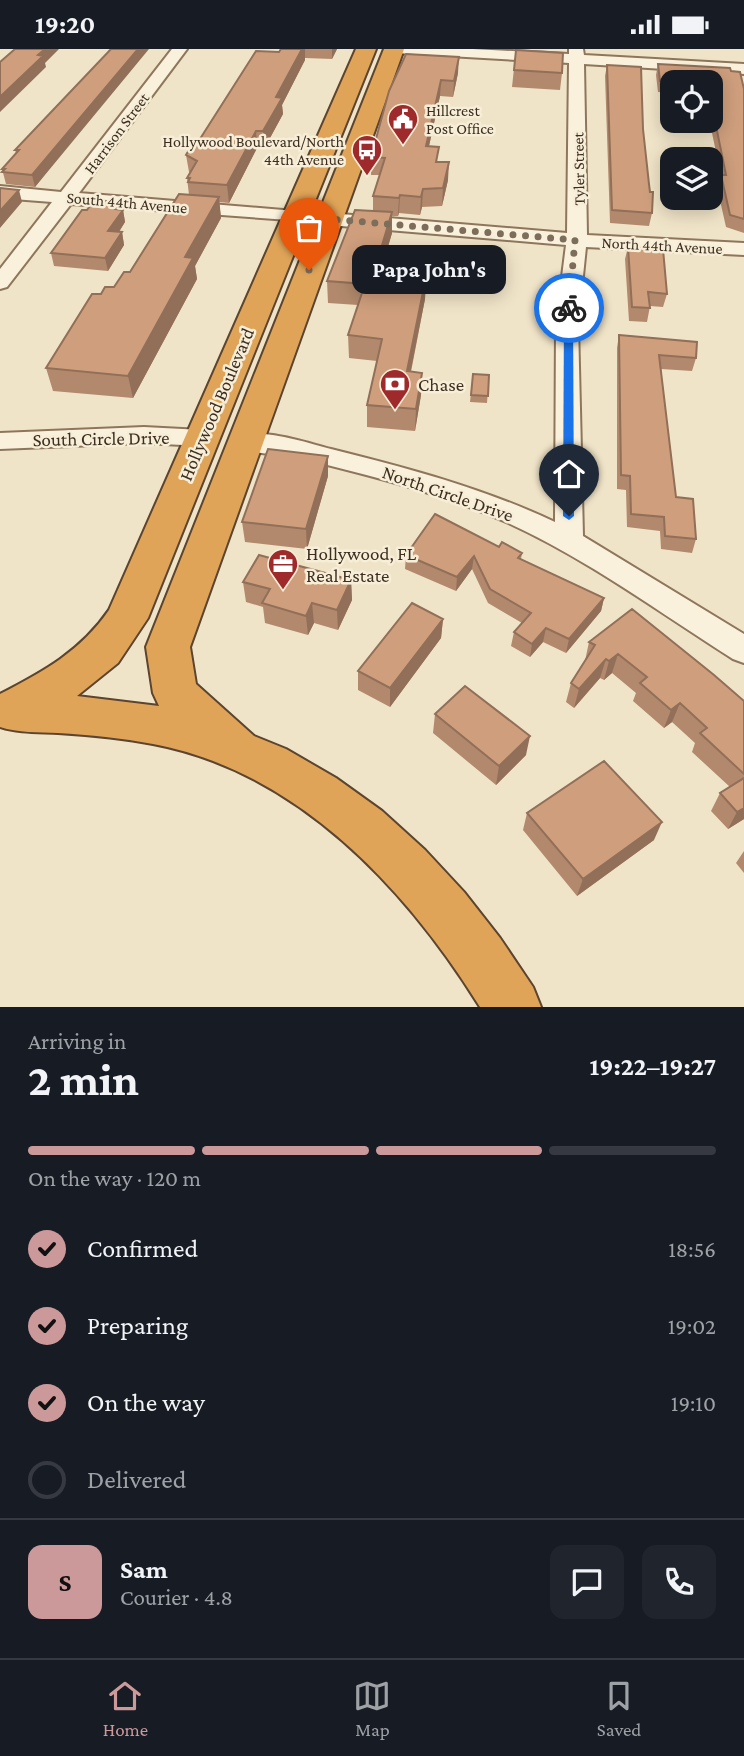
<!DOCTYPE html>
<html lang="en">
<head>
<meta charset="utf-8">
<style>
  :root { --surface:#171b24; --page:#20242c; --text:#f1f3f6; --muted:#9ea1a6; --line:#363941; --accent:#cc999b }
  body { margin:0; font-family:"Crimson Pro",serif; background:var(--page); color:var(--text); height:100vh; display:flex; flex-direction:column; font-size:26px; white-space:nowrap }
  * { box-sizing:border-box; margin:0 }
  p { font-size:23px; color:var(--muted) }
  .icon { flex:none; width:38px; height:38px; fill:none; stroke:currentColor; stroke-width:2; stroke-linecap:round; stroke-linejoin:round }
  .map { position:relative; height:958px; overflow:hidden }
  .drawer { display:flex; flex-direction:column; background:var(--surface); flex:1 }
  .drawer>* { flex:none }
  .buttons { position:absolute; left:660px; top:21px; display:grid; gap:14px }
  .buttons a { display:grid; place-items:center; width:63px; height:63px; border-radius:14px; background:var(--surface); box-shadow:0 4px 18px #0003; font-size:35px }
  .pin { position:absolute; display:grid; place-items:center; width:60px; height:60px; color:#fff; margin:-72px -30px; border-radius:50% 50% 50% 0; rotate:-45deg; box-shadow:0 0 7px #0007 }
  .pin .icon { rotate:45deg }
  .courier { position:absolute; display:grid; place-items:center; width:70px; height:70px; margin:-35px; border:5px solid #1a73e8; border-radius:50%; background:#fff; color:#222; box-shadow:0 2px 9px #0007 }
  .bubble { position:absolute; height:49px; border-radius:14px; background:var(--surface); box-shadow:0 4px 18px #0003; font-size:23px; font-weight:700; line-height:49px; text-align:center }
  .overview em { font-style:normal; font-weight:700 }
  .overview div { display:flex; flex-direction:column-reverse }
  .overview { display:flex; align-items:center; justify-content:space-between; height:119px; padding:0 28px }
  h1 { font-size:46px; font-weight:700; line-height:52px }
  .bar { display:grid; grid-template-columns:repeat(4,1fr); gap:10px 7px; align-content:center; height:84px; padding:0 28px }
  .bar i { height:9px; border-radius:5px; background:var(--line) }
  .bar .on { background:var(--accent) }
  .bar p { grid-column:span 4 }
  .line { display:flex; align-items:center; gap:18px; padding:0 28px; border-top:2px solid var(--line) }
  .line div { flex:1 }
  .round { display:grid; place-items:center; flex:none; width:74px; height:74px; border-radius:14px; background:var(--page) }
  ol { padding:0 28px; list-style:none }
  li { display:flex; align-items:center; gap:21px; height:77px }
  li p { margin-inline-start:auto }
  li .icon { padding:7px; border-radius:50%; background:var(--accent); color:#111; stroke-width:4 }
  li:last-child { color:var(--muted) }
  li i { width:38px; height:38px; border:4px solid var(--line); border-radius:50% }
  .status { display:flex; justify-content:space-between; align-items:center; height:49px; padding:0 35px; background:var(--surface); direction:ltr }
  .status svg { height:19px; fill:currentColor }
  .dock { display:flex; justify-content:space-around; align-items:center; height:98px; border-top:2px solid var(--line); background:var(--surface); font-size:19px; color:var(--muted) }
  .dock a { display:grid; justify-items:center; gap:4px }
  .dock .on { color:var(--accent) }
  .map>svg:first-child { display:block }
</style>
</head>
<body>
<div class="status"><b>19:20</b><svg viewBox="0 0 49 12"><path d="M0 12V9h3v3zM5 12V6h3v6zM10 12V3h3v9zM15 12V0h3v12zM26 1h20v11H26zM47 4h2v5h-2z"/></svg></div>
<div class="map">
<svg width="744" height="958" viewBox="0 0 744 958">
  <rect width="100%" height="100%" fill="#f0e4c8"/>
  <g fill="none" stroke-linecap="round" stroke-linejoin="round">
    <!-- minor casing -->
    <g stroke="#8d765c" stroke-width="4">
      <path id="minor" d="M172,0H187L79,144L295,162L305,168L302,172L71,155L7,238L0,240V220L52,153L0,149V137L61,143Z
        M389,0H473L569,5V0H583L584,6L744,15V25L584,15L587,186L744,194V206L586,198L578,275L583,487L744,585V614L733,610C659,563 586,509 506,473C440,444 369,426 299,409C278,405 256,405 236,399L232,393L236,387C264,379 303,393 331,400C407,419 483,439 555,473L556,275L566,196L329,176L319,170L329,164L567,184L569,14L396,4Z
        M144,378L202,381L211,383L215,389L211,395L202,397L144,394L0,400V384Z"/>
    </g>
    <!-- highway casing -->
    <g stroke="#5b4430" stroke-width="4">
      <path id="highway" d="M356,0H376L148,569L118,614L77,647L159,657L153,644L146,598L384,0H404L190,598L196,635L254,687L286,700L336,729L382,762L425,801L464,843L500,889L533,938L541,958H480C406,839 297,722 153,695C122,689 90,686 58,684C39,683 18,684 0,678V645C43,623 81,602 109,561Z"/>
    </g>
    <!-- minor -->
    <use href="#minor" fill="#faf1dc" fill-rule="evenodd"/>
    <!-- highway -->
    <use href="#highway" fill="#e0a458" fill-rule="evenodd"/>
  </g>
  <!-- wall -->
  <path fill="#b2896c" d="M281,0H337L332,10L305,9V11L282,56L283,65L264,100L257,99L229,154L219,153L221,169L195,217L197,230L133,349L53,342L46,319L101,245L114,238L130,223L189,146L187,129L190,124L189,123L186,106Z
    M516,1L562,24L560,41L512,38Z
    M658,15L731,22L744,40V184L726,178L717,138L721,127L712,84L703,83L701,72H710V33H672V44L658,43L656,26Z
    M607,16L643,80L652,164L649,177L610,174L605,27Z
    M458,24L453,48L440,47L429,97L448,131L442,157L422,158L420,166L399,164L398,167H392V184L386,204L400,226L426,228L425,250L411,323L422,324L421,346L415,382L367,378V356L377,312L349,309L348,286L358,256L328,254L327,232L373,162V147L380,126H371V108L389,42Z
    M15,101L57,110L35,138L6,135L2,120L16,104Z
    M123,161L125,173L119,183H122L124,196L108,222L54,217L51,204Z
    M628,198L667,245L663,258L650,257L647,273L629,272L625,210Z
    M619,286L696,309L692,322L661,320L676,448L696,490L692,504L661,500L660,482L627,478L626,441L617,440V299Z
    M473,325L489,326L487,354L470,353Z
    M328,407V427L307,500L245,493L242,473Z
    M499,498L522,504L521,510L604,549L601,562L566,604L543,593L530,608L511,597L514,583L522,574L488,554L472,520L456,542L405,520L406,506Z
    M351,531L352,551L338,581L314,574L308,586L265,574L263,558L246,553L243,533Z
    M443,570L441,589L390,658L358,641V622Z
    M589,593L744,652V770L728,780L711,762L720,744L730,738L692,703L695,694L672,673L664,679L633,652L636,644L612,624L604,631L600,629L574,659L566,653L571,634L585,612Z
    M435,665L526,706L496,736L433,684Z
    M527,764L654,791L577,847L523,781Z
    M744,802V824L736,814Z"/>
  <!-- shaded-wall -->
  <path fill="#916f58" d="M45,0H59L45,14L46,18L0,63V48Z
    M138,0H149L35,138L32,126Z
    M302,0H305V11L282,56L283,65L264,100L263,82L276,48Z
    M332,0H337L332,10Z
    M459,8L458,24L453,48L454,32Z
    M441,31L440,47L425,115L426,97Z
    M256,82L257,99L229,154L227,136Z
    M449,113L448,131L442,157L443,139Z
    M423,140L422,158L420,166L421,148Z
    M19,141L22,153L0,179V162Z
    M400,146L399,164L398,167L399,149Z
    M219,148L221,169L195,217L197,230L133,349L128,327L185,208Z
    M120,153L122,163L123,161L125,173L111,195L108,182L115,160Z
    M392,163V184L380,225V203Z
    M122,183L124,196L108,222L105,209Z
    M400,205V227L394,226Z
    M426,228L425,250L406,345L407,322Z
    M422,324L421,346L415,382L416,360Z
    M328,407V427L307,500L306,480Z
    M474,507L472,520L456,542L457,528Z
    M351,531L352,551L338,581L337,561Z
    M604,549L601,562L566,604L569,590Z
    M312,554L314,574L308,586L306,567Z
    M443,570L441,589L390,658V639Z
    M546,579L543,593L530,608L532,595Z
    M618,605L612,624L604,631L609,612Z
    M606,610L600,629L574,659L579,640Z
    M680,654L672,673L664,679L671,661Z
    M530,687L526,706L496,736L499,717Z
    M744,759V770L728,780L737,763Z
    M662,773L654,791L577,847L583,830Z"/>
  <!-- building -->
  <path fill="#cf9f7d" stroke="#916f58" stroke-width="2" d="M15,0H45L38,6L43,7L0,48V13Z
    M111,0H138L32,126L2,123L5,120H2L19,101H15Z
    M281,0H302L276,48L282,49L263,82H256L227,136L188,133L190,129H187L197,112L186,106L194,93H198L256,2L279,3Z
    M516,1L563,4L562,24L514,21Z
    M406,5L459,8L454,32L441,31L426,97L439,98L436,113H449L443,139L423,140L421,148L400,146L399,149L373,147L385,109L371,108L389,42Z
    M658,15L730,19L731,22L740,23L744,40V170L730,166L721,126H726L715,72H708H710V33L660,32Z
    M607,16L641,18L643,80L649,135L650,143H653L652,164L612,161Z
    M0,139L19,141L0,162Z
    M179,145L219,148L185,208L193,209L128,327L46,319L92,245H101L105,238H114L124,223H130Z
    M94,151L120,153L115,160L123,161L108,182L122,183L105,209L51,204L82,161H87Z
    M355,161L392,163L380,203L400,205L394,226L426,228L407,322L422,324L416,360L367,356L382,290L348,286L365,235L327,232Z
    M628,198L663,200L667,245L648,243L650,259L632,258Z
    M619,286L697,293L696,309L659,306L676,448L693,450L696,490L665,487L664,468L631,465L630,427L621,426Z
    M473,325L489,326L488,347L471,346Z
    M268,400L328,407L306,480L242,473Z
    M435,465L499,498L502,493L522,504L518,509L604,549L569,590L546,579L532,595L514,583L531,564L490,540L474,507L457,528L406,506Z
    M259,506L351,531L337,561L312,554L306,567L262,554L270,540L243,533Z
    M412,554L443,570L390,639L358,622Z
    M632,560L714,626L744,652V725L700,684L707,679L680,654L671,661L640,634L647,628L618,605L609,612L606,610L579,640L571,634L595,596L589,593Z
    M465,637L530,687L499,717L435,665Z
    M604,712L662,773L583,830L527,764Z
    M744,729V759L737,763L720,744Z"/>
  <!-- route -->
  <path fill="#1a73e8" d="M569,257L573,259L574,467L569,471L563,467L564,259Z"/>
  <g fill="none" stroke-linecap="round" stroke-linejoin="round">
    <!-- done -->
    <path stroke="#7c6e5b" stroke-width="7" stroke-dasharray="0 12.6" d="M309,221L329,170L575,191L569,259"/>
  </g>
  <!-- icons -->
  <defs>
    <g id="civic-pin" transform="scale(1.575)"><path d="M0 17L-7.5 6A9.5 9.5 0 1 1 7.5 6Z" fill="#9e2a2b" stroke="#f7eed8"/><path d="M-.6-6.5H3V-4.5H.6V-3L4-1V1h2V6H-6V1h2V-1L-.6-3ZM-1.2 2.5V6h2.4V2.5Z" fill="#fff"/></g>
    <g id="bus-pin" transform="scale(1.575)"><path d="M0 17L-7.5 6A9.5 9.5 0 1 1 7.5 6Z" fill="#9e2a2b" stroke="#f7eed8"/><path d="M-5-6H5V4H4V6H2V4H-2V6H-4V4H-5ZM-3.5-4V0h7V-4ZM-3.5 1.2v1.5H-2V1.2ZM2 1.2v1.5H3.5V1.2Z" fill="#fff"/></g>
    <g id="bank-pin" transform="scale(1.575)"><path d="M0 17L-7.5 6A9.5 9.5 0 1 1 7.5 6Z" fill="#9e2a2b" stroke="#f7eed8"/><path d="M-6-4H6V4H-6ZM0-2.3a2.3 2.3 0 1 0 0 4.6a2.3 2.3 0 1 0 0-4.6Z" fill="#fff"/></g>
    <g id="office-pin" transform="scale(1.575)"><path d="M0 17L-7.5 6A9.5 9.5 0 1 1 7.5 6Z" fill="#9e2a2b" stroke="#f7eed8"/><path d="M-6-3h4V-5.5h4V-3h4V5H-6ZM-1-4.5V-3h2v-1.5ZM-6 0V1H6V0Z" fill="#fff"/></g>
  </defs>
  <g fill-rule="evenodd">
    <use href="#civic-pin" x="403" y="70"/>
    <use href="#bus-pin" x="367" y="101"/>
    <use href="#bank-pin" x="395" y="335"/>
    <use href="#office-pin" x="283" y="515"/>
  </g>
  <g text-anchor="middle" stroke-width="5" stroke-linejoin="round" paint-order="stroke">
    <!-- far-poi labels -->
    <g font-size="16" fill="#3d2e20" stroke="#f7eed8" text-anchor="start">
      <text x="426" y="67">Hillcrest<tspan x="426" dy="18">Post Office</tspan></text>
      <text x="344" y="98" text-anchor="end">Hollywood Boulevard/North<tspan x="344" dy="18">44th Avenue</tspan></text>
    </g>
    <!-- far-street labels -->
    <g font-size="16" fill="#3d2e20" stroke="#f7eed8">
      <text transform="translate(116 84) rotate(-53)" y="6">Harrison Street</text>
      <text transform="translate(578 120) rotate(-91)" y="6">Tyler Street</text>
      <text transform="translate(127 153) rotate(5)" y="6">South 44th Avenue</text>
      <text transform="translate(662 196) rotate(3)" y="6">North 44th Avenue</text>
    </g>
    <!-- poi labels -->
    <g font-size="19" fill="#3d2e20" stroke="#f7eed8" text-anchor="start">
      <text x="418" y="342">Chase</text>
      <text x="306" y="511">Hollywood, FL<tspan x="306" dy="22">Real Estate</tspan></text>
    </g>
    <!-- street labels -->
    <g font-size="19" fill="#3d2e20" stroke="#f7eed8">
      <text transform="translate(216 355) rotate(-67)" y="7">Hollywood Boulevard</text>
      <text transform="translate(101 389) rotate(-1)" y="7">South Circle Drive</text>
      <text transform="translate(448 444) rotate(19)" y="7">North Circle Drive</text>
    </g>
  </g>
</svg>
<div class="buttons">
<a><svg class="icon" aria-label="locate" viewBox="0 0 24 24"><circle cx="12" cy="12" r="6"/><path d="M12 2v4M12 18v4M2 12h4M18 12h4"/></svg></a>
<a><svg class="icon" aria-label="layers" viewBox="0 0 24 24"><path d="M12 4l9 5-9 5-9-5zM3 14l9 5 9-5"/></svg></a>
</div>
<div class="pin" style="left:309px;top:221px;background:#ea580c"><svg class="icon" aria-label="bag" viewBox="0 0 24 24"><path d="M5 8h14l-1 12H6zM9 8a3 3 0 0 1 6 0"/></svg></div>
<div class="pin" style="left:569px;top:467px;background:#1f2937"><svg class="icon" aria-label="home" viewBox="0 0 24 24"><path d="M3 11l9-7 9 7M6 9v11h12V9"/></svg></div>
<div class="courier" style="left:569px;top:259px"><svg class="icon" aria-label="bike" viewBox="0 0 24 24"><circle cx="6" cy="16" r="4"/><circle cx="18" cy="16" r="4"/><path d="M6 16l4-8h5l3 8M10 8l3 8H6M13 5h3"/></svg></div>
<div class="bubble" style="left:352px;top:196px;width:154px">Papa John's</div>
</div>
<section class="drawer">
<div class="overview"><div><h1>2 min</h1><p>Arriving in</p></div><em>19:22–19:27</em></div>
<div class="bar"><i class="on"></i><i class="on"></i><i class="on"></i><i></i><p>On the way · 120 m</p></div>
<ol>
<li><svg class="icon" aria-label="check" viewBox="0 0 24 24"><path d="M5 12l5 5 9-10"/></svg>Confirmed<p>18:56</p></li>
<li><svg class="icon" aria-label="check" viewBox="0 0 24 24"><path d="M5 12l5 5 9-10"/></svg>Preparing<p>19:02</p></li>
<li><svg class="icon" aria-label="check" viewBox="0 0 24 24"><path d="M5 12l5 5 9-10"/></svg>On the way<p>19:10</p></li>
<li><i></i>Delivered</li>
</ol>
<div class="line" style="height:126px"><b class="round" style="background:var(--accent);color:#111">S</b><div><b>Sam</b><p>Courier · 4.8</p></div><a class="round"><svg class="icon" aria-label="chat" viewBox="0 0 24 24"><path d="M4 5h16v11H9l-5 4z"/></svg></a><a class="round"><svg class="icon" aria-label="phone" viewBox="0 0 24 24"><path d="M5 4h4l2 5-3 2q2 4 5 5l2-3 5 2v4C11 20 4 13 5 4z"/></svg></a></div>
</section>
<nav class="dock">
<a class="on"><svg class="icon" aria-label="home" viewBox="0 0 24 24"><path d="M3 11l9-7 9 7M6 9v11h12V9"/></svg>Home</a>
<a><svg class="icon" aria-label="map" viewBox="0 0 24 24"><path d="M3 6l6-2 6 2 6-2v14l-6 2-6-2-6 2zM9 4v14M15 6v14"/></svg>Map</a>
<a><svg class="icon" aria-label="saved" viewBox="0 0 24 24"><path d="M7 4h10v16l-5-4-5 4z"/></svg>Saved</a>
</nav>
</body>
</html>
